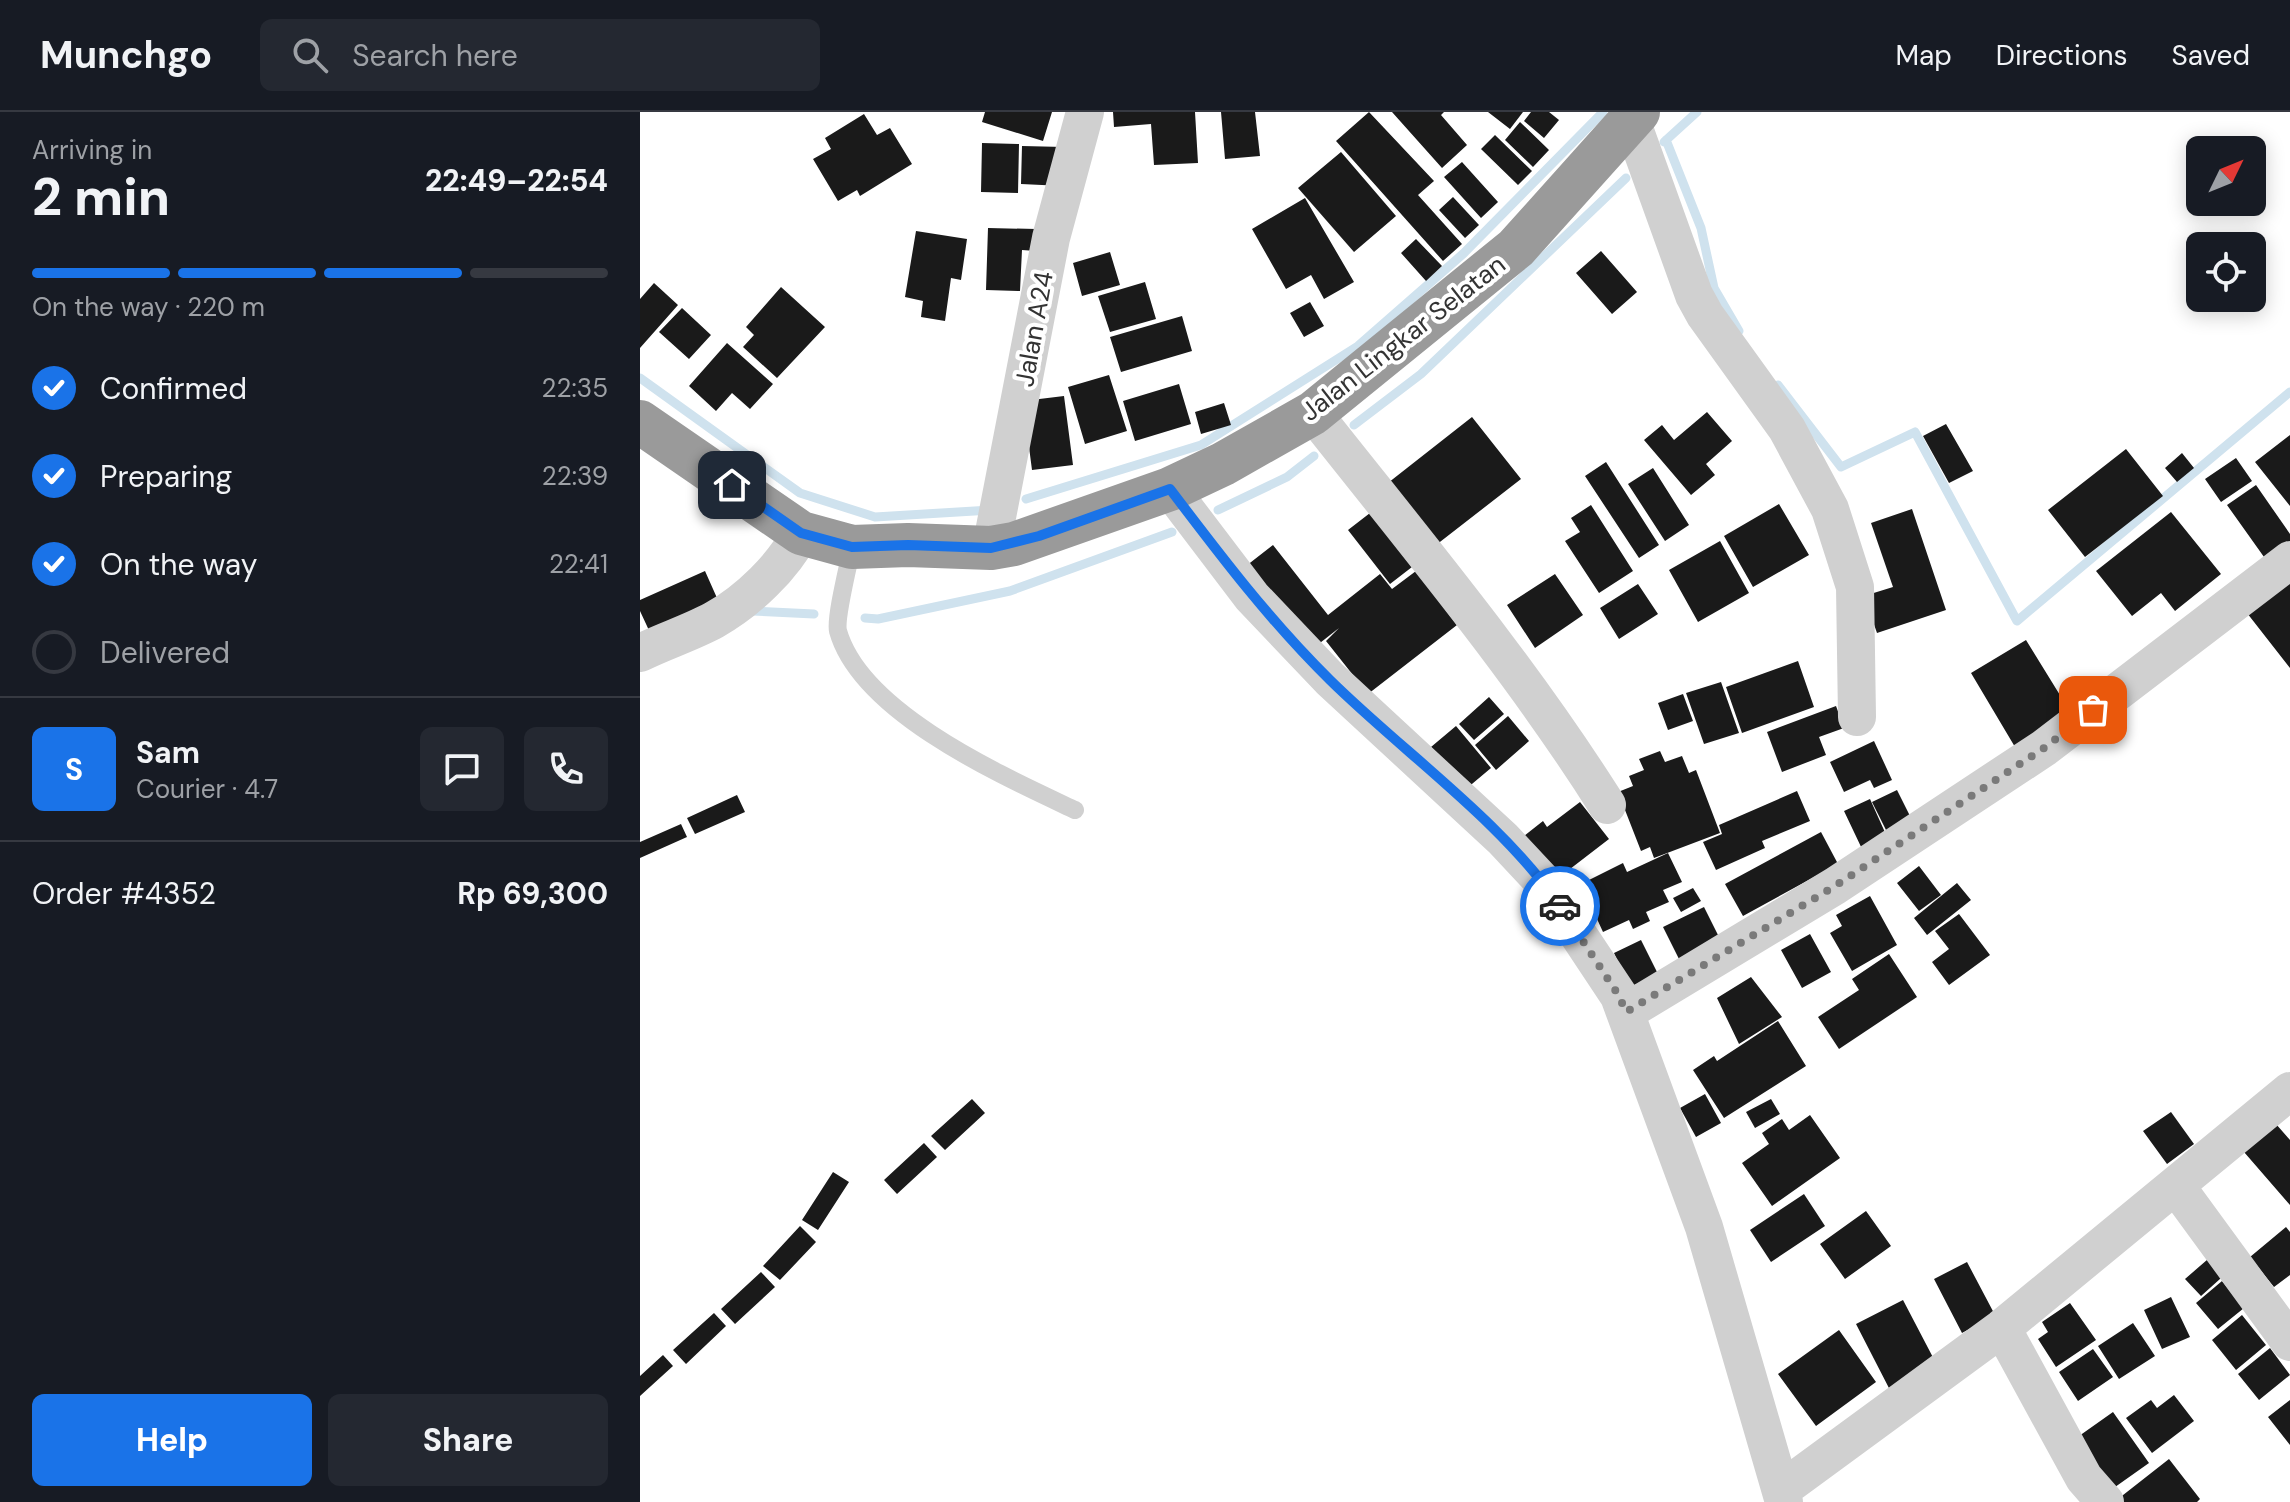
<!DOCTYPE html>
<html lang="en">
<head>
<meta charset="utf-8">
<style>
  :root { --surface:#171b24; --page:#242831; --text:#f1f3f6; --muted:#9ea1a6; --line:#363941; --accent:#1a73e8 }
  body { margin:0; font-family:"DM Sans",sans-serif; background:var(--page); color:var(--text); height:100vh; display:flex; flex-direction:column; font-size:30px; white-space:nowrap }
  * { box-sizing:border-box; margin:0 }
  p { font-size:26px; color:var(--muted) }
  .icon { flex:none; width:44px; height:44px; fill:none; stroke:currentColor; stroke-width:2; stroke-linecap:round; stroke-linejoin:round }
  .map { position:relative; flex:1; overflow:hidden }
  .drawer { display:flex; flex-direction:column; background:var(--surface); width:640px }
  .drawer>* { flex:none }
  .needle { width:52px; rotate:47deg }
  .buttons { position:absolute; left:1546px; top:24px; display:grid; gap:16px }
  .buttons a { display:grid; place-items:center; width:80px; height:80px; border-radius:12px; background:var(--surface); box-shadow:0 4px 20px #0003; font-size:40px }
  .pin { position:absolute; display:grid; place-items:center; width:68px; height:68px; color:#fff; margin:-34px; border-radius:16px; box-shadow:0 4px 12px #0006 }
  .courier { position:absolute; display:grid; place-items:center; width:80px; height:80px; margin:-40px; border:6px solid #1a73e8; border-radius:50%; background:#fff; color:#222; box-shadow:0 2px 10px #0007 }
  .summary em { font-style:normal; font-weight:800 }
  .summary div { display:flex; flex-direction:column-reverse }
  .summary { display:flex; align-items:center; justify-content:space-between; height:136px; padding:0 32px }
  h1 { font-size:52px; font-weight:800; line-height:60px }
  .bar { display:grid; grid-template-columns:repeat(4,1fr); gap:12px 8px; align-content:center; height:96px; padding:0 32px }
  .bar i { height:10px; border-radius:6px; background:var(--line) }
  .bar .on { background:var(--accent) }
  .bar p { grid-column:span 4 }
  .line { display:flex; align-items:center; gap:20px; padding:0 32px; border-top:2px solid var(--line) }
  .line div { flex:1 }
  .round { display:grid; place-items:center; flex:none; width:84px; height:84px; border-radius:12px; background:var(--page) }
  ol { padding:0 32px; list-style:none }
  li { display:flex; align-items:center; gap:24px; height:88px }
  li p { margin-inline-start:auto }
  li .icon { padding:8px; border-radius:50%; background:var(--accent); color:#fff; stroke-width:4 }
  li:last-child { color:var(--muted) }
  li i { width:44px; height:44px; border:4px solid var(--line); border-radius:50% }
  .action { display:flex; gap:16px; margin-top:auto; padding:16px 32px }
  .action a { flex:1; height:92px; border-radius:12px; background:var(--accent); color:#fff; font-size:32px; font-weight:800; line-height:92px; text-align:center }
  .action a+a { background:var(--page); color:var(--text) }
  header { display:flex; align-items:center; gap:48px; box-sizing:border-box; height:112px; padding:0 40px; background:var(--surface); border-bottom:2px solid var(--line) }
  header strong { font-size:38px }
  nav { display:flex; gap:44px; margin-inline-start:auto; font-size:28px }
  .search { width:560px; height:72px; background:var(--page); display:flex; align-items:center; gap:20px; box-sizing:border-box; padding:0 28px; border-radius:12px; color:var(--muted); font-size:30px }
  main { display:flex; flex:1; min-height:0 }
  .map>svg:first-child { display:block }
</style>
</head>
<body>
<header>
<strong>Munchgo</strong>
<div class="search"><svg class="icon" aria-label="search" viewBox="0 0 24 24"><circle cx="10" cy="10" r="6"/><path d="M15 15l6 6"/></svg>Search here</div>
<nav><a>Map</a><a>Directions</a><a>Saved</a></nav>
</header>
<main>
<section class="drawer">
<div class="summary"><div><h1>2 min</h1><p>Arriving in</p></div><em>22:49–22:54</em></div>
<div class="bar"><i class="on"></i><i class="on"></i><i class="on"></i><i></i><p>On the way · 220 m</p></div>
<ol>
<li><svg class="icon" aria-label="check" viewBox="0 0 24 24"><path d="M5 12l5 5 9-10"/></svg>Confirmed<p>22:35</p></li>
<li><svg class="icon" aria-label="check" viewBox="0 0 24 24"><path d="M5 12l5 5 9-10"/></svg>Preparing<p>22:39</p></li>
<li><svg class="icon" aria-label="check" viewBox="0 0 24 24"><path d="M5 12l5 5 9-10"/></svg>On the way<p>22:41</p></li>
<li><i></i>Delivered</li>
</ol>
<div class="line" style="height:144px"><b class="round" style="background:var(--accent);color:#fff">S</b><div><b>Sam</b><p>Courier · 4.7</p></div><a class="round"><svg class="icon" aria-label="chat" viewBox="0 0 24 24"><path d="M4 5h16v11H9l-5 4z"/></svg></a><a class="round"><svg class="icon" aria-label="phone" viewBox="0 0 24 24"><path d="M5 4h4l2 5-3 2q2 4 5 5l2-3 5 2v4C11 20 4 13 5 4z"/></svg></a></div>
<div class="line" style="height:104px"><div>Order #4352</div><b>Rp 69,300</b></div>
<div class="action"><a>Help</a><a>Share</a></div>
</section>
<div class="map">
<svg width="1650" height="1390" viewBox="0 0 1650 1390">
  <rect width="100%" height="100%" fill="#fff"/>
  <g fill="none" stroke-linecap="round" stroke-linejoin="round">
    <!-- stream -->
    <path stroke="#cfe2ee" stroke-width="9" d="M1026,28L1061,116L1074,176L1099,219
      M1024,30L1057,0
      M0,266L160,381L235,405L351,398
      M1138,273L1201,355L1275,320L1377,509L1650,280
      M714,313L781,262L986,66
      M386,387L561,333L718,234L824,141L963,0
      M578,398L647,365L674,344
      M113,499L174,502
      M225,506L238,507L370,479L532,420"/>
  </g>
  <!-- building -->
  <path fill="#1a1a1a" d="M345,0H412L403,29L342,10Z
    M473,0H555L558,51L514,53L511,12L474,15Z
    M581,0H615L620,44L585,47Z
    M729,0L794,69L778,83L822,132L803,149L696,29Z
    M752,0H804L801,3L827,33L802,56Z
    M848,0H883L870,17Z
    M891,0H909L919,8L904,26L884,9Z
    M224,2L237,23L250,16L272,52L220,84L217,78L198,89L173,47L191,37L185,26Z
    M880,10L909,38L893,55L865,28Z
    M855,23L892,59L878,73L841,37Z
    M342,31L379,32L378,81L341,80Z
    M382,34L424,35L423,74L381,72Z
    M701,40L756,104L714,140L658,76Z
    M822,50L858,90L841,106L804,65Z
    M813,85L839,113L825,126L799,98Z
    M665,86L714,170L684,187L671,163L646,177L612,117Z
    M348,116L396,117V139L382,138L380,179L346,178Z
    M276,119L327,127L321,168L311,166L305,209L281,205L283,189L265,185Z
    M776,127L802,154L786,169L761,141Z
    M961,139L997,180L972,202L936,161Z
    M470,140L480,173L442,184L433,151Z
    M505,170L516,207L470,220L458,184Z
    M14,171L38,193L0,236V187Z
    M141,175L185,215L137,266L103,235L114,223L106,215Z
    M670,190L684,214L664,225L650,201Z
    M42,196L71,223L49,247L19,220Z
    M542,204L552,239L481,260L470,225Z
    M87,231L133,272L110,297L92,281L76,299L49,274Z
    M469,263L487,319L445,332L428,275Z
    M539,272L551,312L495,329L483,289Z
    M424,284L433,353L392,358L383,289Z
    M584,291L591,313L561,322L555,300Z
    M1067,300L1092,329L1066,352L1075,363L1051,383L1004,328L1022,313L1034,328Z
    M832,305L881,367L787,440L739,378Z
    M1306,312L1333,359L1309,371L1283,324Z
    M1650,323V394L1615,350Z
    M1486,337L1523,384L1445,445L1408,398Z
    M1542,341L1554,356L1537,370L1525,356Z
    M1596,346L1612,369L1581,390L1565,367Z
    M966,350L1019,433L999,446L945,364Z
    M1013,356L1049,413L1025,429L988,372Z
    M1616,373L1650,422V437L1629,452L1587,393Z
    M1139,392L1169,443L1113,475L1084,424Z
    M951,393L993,459L959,481L925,429L940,420L931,406Z
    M1272,397L1306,498L1237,521L1224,484L1253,475L1231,411Z
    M1531,400L1581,462L1535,499L1521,481L1492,504L1456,459Z
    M730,401L772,455L750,472L708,418Z
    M1080,429L1109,481L1058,510L1029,458Z
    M633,433L688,503L740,462L752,477L776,459L817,513L728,582L686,529L699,516L671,538L606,454Z
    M65,459L81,495L13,527L0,499V488Z
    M915,462L943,503L895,536L867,493Z
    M1650,467V556L1607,501Z
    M998,472L1018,502L979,527L960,496Z
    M1386,528L1431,601L1375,635L1331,561Z
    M1158,549L1174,595L1102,621L1086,575Z
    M1081,570L1099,621L1064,632L1046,581Z
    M1043,582L1053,609L1028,618L1018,591Z
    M849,585L864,602L834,628L819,612Z
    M1196,594L1204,616L1179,625L1186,643L1142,660L1127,620Z
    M868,604L889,629L856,658L835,633Z
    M816,614L851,656L826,677L791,635Z
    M1234,629L1252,668L1234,676L1230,668L1204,680L1190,650Z
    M1020,639L1025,650L1042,644L1049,661L1056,658L1080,721L1014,746L1010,735L1001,739L978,680L993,674L989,664L1004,658L999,647Z
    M1257,678L1275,714L1250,726L1232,690Z
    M1157,679L1170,709L1122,729L1125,736L1076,758L1063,730L1082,722L1079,713Z
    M97,683L105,700L55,722L47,706Z
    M1230,687L1248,727L1223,739L1204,699Z
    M940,690L969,727L917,767L884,724L903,709L907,715Z
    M41,712L47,725L0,746V730Z
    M1181,720L1198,752L1103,804L1085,772Z
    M1028,741L1042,770L1023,778L1029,790L1006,800L1010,809L993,817L989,808L963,820L941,772L983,751L987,760Z
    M1279,754L1301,783L1279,799L1257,771Z
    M1317,771L1331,788L1287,823L1274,806Z
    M1053,776L1061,789L1041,800L1033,786Z
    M1230,784L1257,833L1212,859L1190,821L1202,814L1196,803Z
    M1064,795L1080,827L1039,847L1023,815Z
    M1319,802L1350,843L1309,873L1292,850L1309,837L1295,819Z
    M1170,822L1191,860L1162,876L1141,838Z
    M1001,828L1018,862L990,875L974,841Z
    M1249,842L1277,885L1199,937L1178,905L1219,878L1212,867Z
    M1111,865L1142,905L1099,932L1077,886Z
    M1138,909L1166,954L1084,1006L1053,958L1074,944L1077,949Z
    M1065,982L1081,1011L1056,1025L1040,996Z
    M332,987L345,1001L305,1038L291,1024Z
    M1131,987L1140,1002L1115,1016L1106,1000Z
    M1531,1000L1554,1032L1527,1052L1503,1019Z
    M1170,1003L1200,1046L1132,1094L1102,1051L1129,1032L1122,1021L1142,1007L1149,1018Z
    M1636,1012L1650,1028V1093L1604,1040Z
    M284,1031L297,1045L257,1082L244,1068Z
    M193,1060L209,1070L178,1118L162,1108Z
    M1164,1082L1185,1114L1131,1150L1110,1118Z
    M1226,1099L1251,1134L1205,1167L1180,1132Z
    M160,1114L176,1130L140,1168L123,1154Z
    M1646,1115L1650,1120V1163L1634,1175L1610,1145Z
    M1575,1141L1590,1158L1561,1184L1545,1167Z
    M1327,1150L1355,1203L1322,1221L1294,1167Z
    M121,1160L135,1175L95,1212L81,1197Z
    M1582,1169L1604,1196L1578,1217L1556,1191Z
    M1531,1185L1550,1225L1522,1237L1504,1198Z
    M1263,1188L1298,1255L1251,1280L1216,1212Z
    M1430,1191L1456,1228L1416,1255L1398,1227L1408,1220L1402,1210Z
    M74,1201L86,1214L46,1252L33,1238Z
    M1602,1203L1626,1233L1596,1258L1572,1228Z
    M1493,1211L1515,1244L1479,1267L1458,1234Z
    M1199,1218L1236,1270L1176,1314L1138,1262Z
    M1630,1236L1650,1263L1619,1288L1598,1262Z
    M1453,1237L1473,1265L1438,1289L1419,1260Z
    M23,1243L33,1254L0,1284V1264Z
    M1534,1283L1554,1309L1512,1341L1486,1306L1511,1288L1517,1296Z
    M1650,1288V1333L1628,1305Z
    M1473,1300L1509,1351L1468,1380L1432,1329Z
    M1529,1347L1560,1387L1557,1390H1480L1478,1387Z"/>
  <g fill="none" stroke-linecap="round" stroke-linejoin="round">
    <!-- lane -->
    <path stroke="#d0d0d0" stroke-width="18" d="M212,435C209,451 195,506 198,519C221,601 363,664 435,698"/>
    <!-- street -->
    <path stroke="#d0d0d0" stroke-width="38" d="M991,8L1054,183L1065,203L1147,317L1190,397L1215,475L1217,605
      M673,301C774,429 880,555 967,693
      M530,377L612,485L690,567L863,727L904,771L979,884L1064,1115L1144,1390
      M351,436L411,126L445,0
      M0,541C24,529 50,521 74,508C108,489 143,455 161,421
      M986,900L1195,774L1404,636L1650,448
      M1536,1074L1650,1230
      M1362,1216L1444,1366L1465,1390
      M1141,1378L1362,1216L1650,979"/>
    <!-- highway -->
    <path stroke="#9a9a9a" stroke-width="44" d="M0,310L161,421L212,435L268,433L351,436L374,432L530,377L583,352L673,301L876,136L998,0"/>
  </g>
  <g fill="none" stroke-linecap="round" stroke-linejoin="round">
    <!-- done -->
    <path stroke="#7a7a7a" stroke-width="8" stroke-dasharray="0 14.4" d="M920,794L979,884L986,900L1195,774L1404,636L1453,598"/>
    <!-- route -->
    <path stroke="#1a73e8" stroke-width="10" d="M92,373L161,421L212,435L268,433L351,436L399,424L530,377C580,443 630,509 690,568C764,641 862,709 920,794"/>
  </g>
  <g text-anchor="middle" stroke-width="8" stroke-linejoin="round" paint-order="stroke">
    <!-- street labels -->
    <g font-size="26" fill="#333" stroke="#fff">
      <text transform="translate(394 217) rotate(-80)" y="9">Jalan A24</text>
      <text transform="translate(763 226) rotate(-38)" y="9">Jalan Lingkar Selatan</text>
    </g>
  </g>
</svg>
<div class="buttons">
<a><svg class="needle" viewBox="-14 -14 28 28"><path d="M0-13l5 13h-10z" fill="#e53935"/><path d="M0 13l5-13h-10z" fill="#9ea1a6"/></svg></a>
<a><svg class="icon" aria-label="locate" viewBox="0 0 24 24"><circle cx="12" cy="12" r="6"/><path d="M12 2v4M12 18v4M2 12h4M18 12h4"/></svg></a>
</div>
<div class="pin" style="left:1453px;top:598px;background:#ea580c"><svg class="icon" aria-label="bag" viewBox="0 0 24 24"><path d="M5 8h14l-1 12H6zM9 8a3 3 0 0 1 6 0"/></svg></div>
<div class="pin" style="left:92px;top:373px;background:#1f2937"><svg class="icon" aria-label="home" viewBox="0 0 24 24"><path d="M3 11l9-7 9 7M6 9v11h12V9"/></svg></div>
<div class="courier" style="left:920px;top:794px"><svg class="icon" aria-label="car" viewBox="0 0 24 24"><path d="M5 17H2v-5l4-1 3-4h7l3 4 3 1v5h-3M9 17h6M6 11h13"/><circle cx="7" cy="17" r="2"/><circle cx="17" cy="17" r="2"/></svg></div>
</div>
</main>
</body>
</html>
